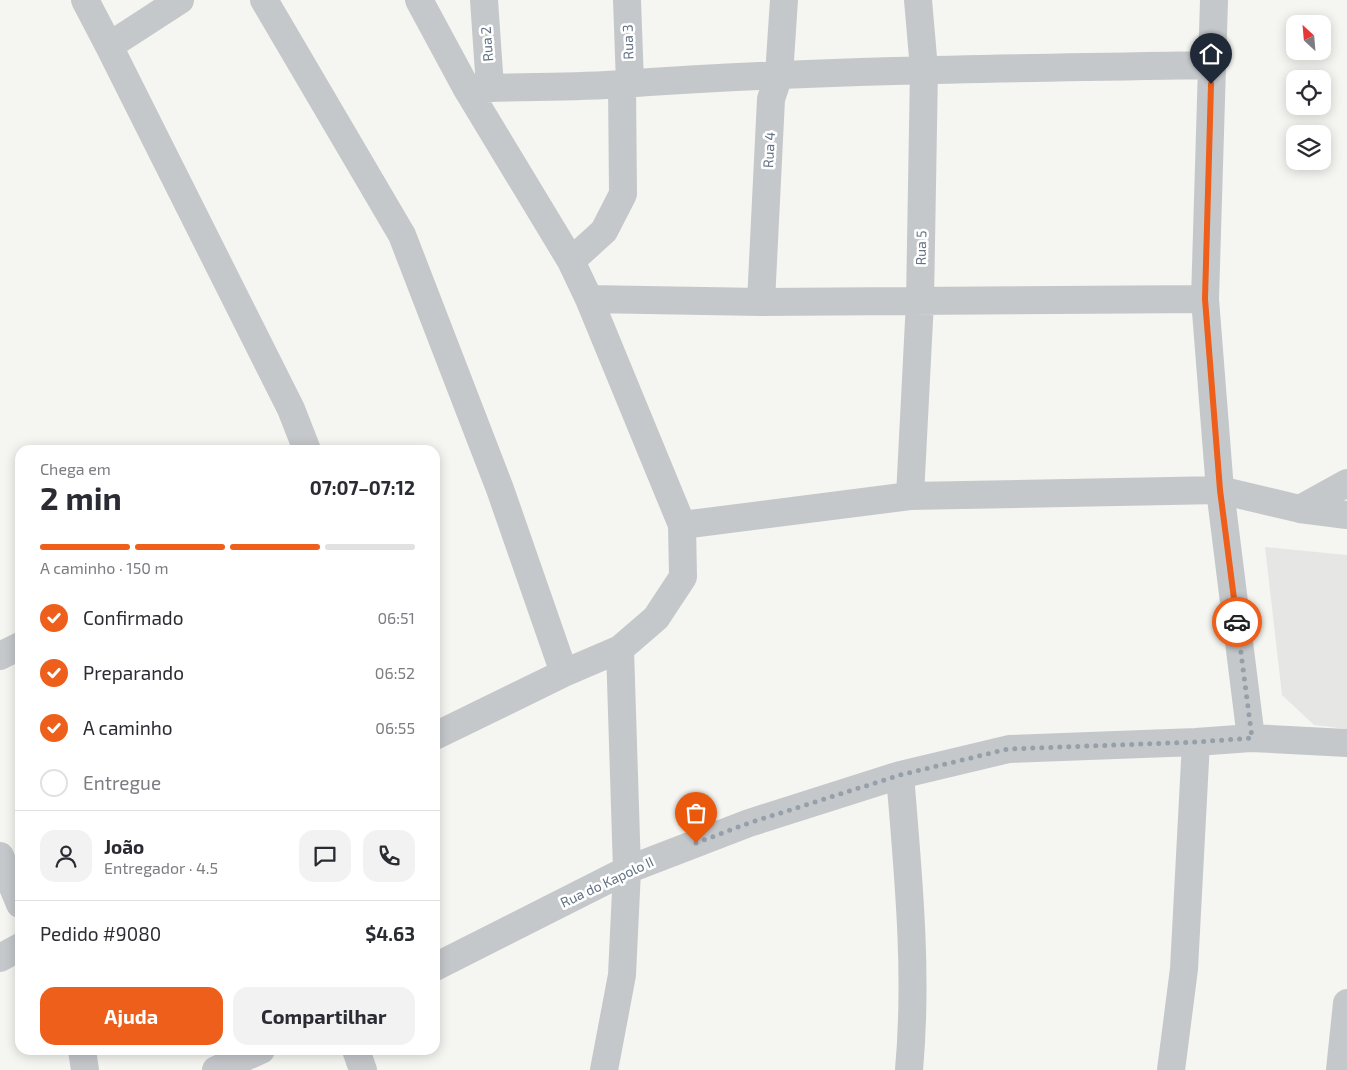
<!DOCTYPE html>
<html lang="pt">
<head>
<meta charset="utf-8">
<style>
  :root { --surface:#fff; --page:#f2f2f3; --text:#2b2b33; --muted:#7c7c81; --line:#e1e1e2; --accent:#ed5f1a }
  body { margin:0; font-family:"Exo 2",sans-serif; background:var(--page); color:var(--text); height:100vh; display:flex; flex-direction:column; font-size:19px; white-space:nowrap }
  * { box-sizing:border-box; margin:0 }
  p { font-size:16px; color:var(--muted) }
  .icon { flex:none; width:28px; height:28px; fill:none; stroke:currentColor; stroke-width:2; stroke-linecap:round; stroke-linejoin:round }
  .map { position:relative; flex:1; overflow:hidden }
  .panel { position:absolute; left:15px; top:445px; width:425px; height:610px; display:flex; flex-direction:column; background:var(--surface); border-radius:15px; box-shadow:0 2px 12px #0003 }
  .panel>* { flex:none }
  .needle { width:32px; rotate:334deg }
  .buttons { position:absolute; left:1286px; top:15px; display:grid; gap:10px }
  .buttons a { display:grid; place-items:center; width:45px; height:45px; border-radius:10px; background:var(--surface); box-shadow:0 2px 12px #0003; font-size:25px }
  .pin { position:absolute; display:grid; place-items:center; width:42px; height:42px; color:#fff; margin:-51px -21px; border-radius:50% 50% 50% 0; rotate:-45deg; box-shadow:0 0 5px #0007 }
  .pin .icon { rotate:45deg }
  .courier { position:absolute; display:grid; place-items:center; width:50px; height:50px; margin:-25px; border:4px solid #ed5f1a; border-radius:50%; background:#fff; color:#222; box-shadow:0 1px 6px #0007 }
  .overview em { font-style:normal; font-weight:700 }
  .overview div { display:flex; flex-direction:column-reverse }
  .overview { display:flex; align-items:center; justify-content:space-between; height:85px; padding:0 25px }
  h1 { font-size:32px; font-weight:700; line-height:38px }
  .bar { display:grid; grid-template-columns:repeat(4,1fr); gap:8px 5px; align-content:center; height:60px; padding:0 25px }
  .bar i { height:6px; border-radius:4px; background:var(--line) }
  .bar .on { background:var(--accent) }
  .bar p { grid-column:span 4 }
  .line { display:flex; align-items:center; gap:12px; padding:0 25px; border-top:1px solid var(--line) }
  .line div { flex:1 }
  .round { display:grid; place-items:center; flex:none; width:52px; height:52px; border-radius:15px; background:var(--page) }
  ol { padding:0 25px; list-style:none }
  li { display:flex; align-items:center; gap:15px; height:55px }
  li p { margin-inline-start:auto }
  li .icon { padding:5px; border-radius:50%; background:var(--accent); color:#fff; stroke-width:4 }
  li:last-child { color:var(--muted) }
  li i { width:28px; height:28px; border:2px solid var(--line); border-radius:50% }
  .cta { display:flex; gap:10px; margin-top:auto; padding:10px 25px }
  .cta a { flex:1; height:58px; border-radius:15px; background:var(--accent); color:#fff; font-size:20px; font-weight:700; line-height:58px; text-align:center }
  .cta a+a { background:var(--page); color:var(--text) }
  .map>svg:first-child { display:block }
</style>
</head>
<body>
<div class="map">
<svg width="1347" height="1070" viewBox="0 0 1347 1070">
  <rect width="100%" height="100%" fill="#f5f6f1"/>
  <!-- built -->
  <path fill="#e6e7e5" d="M1265,547L1347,555V729L1314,725L1282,695Z"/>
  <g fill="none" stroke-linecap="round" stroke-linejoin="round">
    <!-- minor -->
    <path stroke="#c5c8cb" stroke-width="28" d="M85,0L109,46L291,409L307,450
      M264,0L402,235L500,489L564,673
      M419,0L467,89L571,261L589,299L682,525L683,577L656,618L620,649L564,673L435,736
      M484,0L490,87
      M627,0L630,83
      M1214,0L1205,299L1220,490L1251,738
      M109,46L180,0
      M467,89C518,86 570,88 622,84C818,70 1015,68 1212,65
      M571,261L604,231L623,194L622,84
      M589,299L761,302L1205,299
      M761,302L771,99L779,75L784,0
      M910,496L920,301L924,69L918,0
      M1300,509L1347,483
      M682,525L910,496L1220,490L1300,509L1347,515
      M0,656L20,646
      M900,775C908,874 918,971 909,1070
      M0,856L20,904
      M0,958L20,947
      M435,967L627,870L749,823L900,775L1009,749L1196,742L1251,738L1347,743
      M82,1050L85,1070
      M356,1050L363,1070
      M216,1070L261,1050
      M604,1070L622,975L627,870L620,649
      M1171,1070L1184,969L1196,742
      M1340,1070L1347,1003"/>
  </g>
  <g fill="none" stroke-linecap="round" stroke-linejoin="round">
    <!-- done -->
    <path stroke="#96a0aa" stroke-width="5" stroke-dasharray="0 9" d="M696,843L749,823L900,775L1008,749L1196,742L1252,738L1237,622"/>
    <!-- route -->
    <path stroke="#ed5f1a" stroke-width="6" d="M1211,84L1205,299L1220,490L1237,622"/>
  </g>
  <g text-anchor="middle" stroke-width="5" stroke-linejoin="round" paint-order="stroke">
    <!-- street labels -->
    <g font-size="14" fill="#637284" stroke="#fff">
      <text transform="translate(628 42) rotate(-92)" y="5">Rua 3</text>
      <text transform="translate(487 44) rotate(-94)" y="5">Rua 2</text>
      <text transform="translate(769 150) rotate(-87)" y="5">Rua 4</text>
      <text transform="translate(921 248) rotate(-89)" y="5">Rua 5</text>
      <text transform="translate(607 882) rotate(-25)" y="5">Rua do Kapolo II</text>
    </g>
  </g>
</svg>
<div class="buttons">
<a><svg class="needle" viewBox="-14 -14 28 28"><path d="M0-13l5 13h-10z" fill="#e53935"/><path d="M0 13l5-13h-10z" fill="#7c7c81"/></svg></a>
<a><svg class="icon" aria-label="locate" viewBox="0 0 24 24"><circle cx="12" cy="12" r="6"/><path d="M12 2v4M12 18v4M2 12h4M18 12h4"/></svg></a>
<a><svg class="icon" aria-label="layers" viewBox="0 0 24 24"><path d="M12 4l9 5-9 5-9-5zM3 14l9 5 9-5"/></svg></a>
</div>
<div class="pin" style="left:696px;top:843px;background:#ea580c"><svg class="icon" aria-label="bag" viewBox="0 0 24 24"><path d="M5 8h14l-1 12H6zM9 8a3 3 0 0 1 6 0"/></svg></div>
<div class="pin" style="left:1211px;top:84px;background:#1f2937"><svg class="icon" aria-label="home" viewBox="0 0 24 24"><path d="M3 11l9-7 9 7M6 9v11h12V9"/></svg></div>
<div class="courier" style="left:1237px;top:622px"><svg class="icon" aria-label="car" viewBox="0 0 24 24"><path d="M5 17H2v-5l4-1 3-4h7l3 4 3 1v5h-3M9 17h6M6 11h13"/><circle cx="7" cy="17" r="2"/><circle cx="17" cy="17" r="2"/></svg></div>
<section class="panel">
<div class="overview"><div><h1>2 min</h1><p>Chega em</p></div><em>07:07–07:12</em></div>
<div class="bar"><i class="on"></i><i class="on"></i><i class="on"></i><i></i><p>A caminho · 150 m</p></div>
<ol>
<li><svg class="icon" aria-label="check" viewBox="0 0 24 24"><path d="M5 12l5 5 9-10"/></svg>Confirmado<p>06:51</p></li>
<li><svg class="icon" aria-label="check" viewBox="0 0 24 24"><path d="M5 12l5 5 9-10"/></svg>Preparando<p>06:52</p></li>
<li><svg class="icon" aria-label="check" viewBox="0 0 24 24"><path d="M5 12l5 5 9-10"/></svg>A caminho<p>06:55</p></li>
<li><i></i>Entregue</li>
</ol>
<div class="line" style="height:90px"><a class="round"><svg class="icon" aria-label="person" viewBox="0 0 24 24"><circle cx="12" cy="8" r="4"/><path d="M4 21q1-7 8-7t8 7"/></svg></a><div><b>João</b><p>Entregador · 4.5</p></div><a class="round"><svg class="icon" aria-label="chat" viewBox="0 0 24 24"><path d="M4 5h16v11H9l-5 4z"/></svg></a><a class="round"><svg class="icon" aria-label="phone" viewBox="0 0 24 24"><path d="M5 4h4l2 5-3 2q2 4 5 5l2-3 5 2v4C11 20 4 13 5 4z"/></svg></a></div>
<div class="line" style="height:65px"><div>Pedido #9080</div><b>$4.63</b></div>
<div class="cta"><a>Ajuda</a><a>Compartilhar</a></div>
</section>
</div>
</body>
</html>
